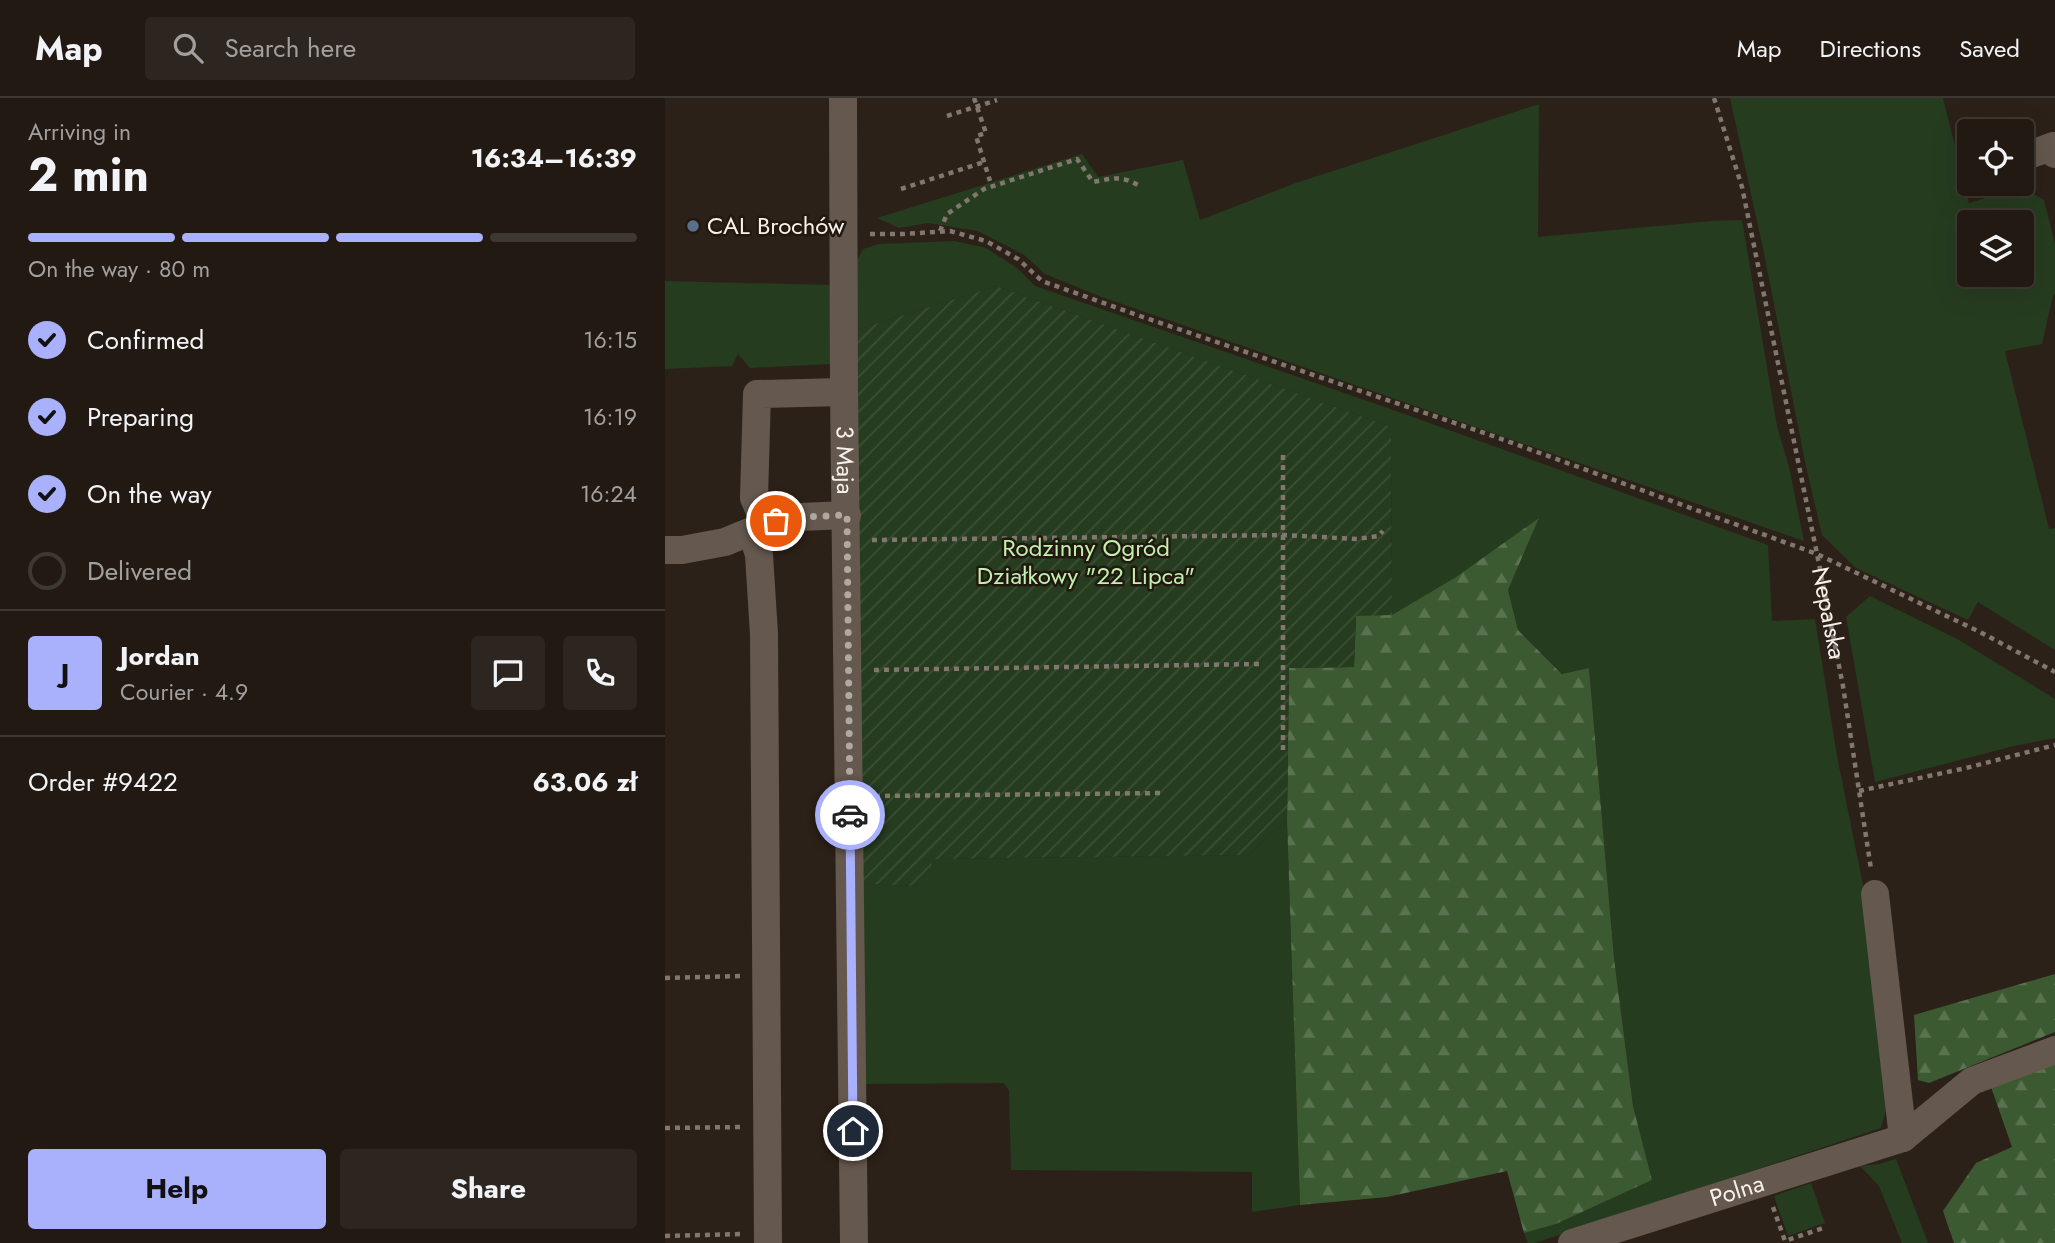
<!DOCTYPE html>
<html lang="en">
<head>
<meta charset="utf-8">
<style>
  :root { --surface:#211912; --page:#2d2620; --text:#f1f3f6; --muted:#a2a09f; --line:#3e3832; --accent:#a9b0fc }
  body { margin:0; font-family:Jost,sans-serif; background:var(--page); color:var(--text); height:100vh; display:flex; flex-direction:column; font-size:26px; white-space:nowrap }
  * { box-sizing:border-box; margin:0 }
  p { font-size:23px; color:var(--muted) }
  .icon { flex:none; width:38px; height:38px; fill:none; stroke:currentColor; stroke-width:2; stroke-linecap:round; stroke-linejoin:round }
  .map { position:relative; flex:1; overflow:hidden }
  .side { display:flex; flex-direction:column; background:var(--surface); width:665px }
  .side>* { flex:none }
  .controls { position:absolute; left:1292px; top:21px; display:grid; gap:14px }
  .controls a { display:grid; place-items:center; width:77px; height:77px; border-radius:7px; background:var(--surface); box-shadow:0 7px 28px #0002,0 0 0 2px var(--line); font-size:35px }
  .pin { position:absolute; display:grid; place-items:center; width:60px; height:60px; color:#fff; margin:-30px; border:4px solid #fff; border-radius:50%; box-shadow:0 2px 7px #0007 }
  .courier { position:absolute; display:grid; place-items:center; width:70px; height:70px; margin:-35px; border:5px solid #a9b0fc; border-radius:50%; background:#fff; color:#222; box-shadow:0 2px 9px #0007 }
  .summary em { font-style:normal; font-weight:700 }
  .summary div { display:flex; flex-direction:column-reverse }
  .summary { display:flex; align-items:center; justify-content:space-between; height:119px; padding:0 28px }
  h1 { font-size:46px; font-weight:700; line-height:52px }
  .bar { display:grid; grid-template-columns:repeat(4,1fr); gap:10px 7px; align-content:center; height:84px; padding:0 28px }
  .bar i { height:9px; border-radius:5px; background:var(--line) }
  .bar .selected { background:var(--accent) }
  .bar p { grid-column:span 4 }
  .line { display:flex; align-items:center; gap:18px; padding:0 28px; border-top:2px solid var(--line) }
  .line div { flex:1 }
  .round { display:grid; place-items:center; flex:none; width:74px; height:74px; border-radius:7px; background:var(--page) }
  ol { padding:0 28px; list-style:none }
  li { display:flex; align-items:center; gap:21px; height:77px }
  li p { margin-inline-start:auto }
  li .icon { padding:7px; border-radius:50%; background:var(--accent); color:#111; stroke-width:4 }
  li:last-child { color:var(--muted) }
  li i { width:38px; height:38px; border:4px solid var(--line); border-radius:50% }
  .primary-button { display:flex; gap:14px; margin-top:auto; padding:14px 28px }
  .primary-button a { flex:1; height:80px; border-radius:7px; background:var(--accent); color:#111; font-size:28px; font-weight:700; line-height:80px; text-align:center }
  .primary-button a+a { background:var(--page); color:var(--text) }
  header { display:flex; align-items:center; gap:42px; box-sizing:border-box; height:98px; padding:0 35px; background:var(--surface); border-bottom:2px solid var(--line) }
  header strong { font-size:33px }
  nav { display:flex; gap:38px; margin-inline-start:auto; font-size:24px }
  .search { width:490px; height:63px; background:var(--page); display:flex; align-items:center; gap:18px; box-sizing:border-box; padding:0 24px; border-radius:7px; color:var(--muted); font-size:26px }
  main { display:flex; flex:1; min-height:0 }
  .map>svg:first-child { display:block }
</style>
</head>
<body>
<header>
<strong>Map</strong>
<div class="search"><svg class="icon" aria-label="search" viewBox="0 0 24 24"><circle cx="10" cy="10" r="6"/><path d="M15 15l6 6"/></svg>Search here</div>
<nav><a>Map</a><a>Directions</a><a>Saved</a></nav>
</header>
<main>
<section class="side">
<div class="summary"><div><h1>2 min</h1><p>Arriving in</p></div><em>16:34–16:39</em></div>
<div class="bar"><i class="selected"></i><i class="selected"></i><i class="selected"></i><i></i><p>On the way · 80 m</p></div>
<ol>
<li><svg class="icon" aria-label="check" viewBox="0 0 24 24"><path d="M5 12l5 5 9-10"/></svg>Confirmed<p>16:15</p></li>
<li><svg class="icon" aria-label="check" viewBox="0 0 24 24"><path d="M5 12l5 5 9-10"/></svg>Preparing<p>16:19</p></li>
<li><svg class="icon" aria-label="check" viewBox="0 0 24 24"><path d="M5 12l5 5 9-10"/></svg>On the way<p>16:24</p></li>
<li><i></i>Delivered</li>
</ol>
<div class="line" style="height:126px"><b class="round" style="background:var(--accent);color:#111">J</b><div><b>Jordan</b><p>Courier · 4.9</p></div><a class="round"><svg class="icon" aria-label="chat" viewBox="0 0 24 24"><path d="M4 5h16v11H9l-5 4z"/></svg></a><a class="round"><svg class="icon" aria-label="phone" viewBox="0 0 24 24"><path d="M5 4h4l2 5-3 2q2 4 5 5l2-3 5 2v4C11 20 4 13 5 4z"/></svg></a></div>
<div class="line" style="height:91px"><div>Order #9422</div><b>63.06 zł</b></div>
<div class="primary-button"><a>Help</a><a>Share</a></div>
</section>
<div class="map">
<svg width="1390" height="1145" viewBox="0 0 1390 1145">
  <defs>
    <pattern id="forest-firs" width="22" height="20" patternUnits="userSpaceOnUse" patternTransform="scale(1.75)"><rect width="22" height="20" fill="#3c5a31"/><path d="M5 1l3.5 6h-7zM16 11l3.5 6h-7z" fill="#59724f"/></pattern>
    <pattern id="garden-furrows" width="10" height="10" patternUnits="userSpaceOnUse" patternTransform="scale(1.75)"><rect width="10" height="10" fill="#263c1f"/><path d="M-1 1l2-2M0 10L10 0M9 11l2-2" fill="none" stroke="#3c4f35"/></pattern>
  </defs>
  <rect width="100%" height="100%" fill="#2c2118"/>
  <!-- grass -->
  <path fill="#263c1f" fill-rule="evenodd" d="M1065,0H1278L1304,105L1356,89L1379,102L1390,146V196L1388,197L1377,246L1340,253L1384,431L1390,430V552L1313,504L1303,522L1191,470L1157,437L1140,364L1099,155ZM1356,124V177H1304V124Z
    M874,6L873,139L1047,123L1077,122L1112,328L1124,369L1139,443L434,198L380,176L359,157L313,133L263,125L234,130L212,120L417,56L433,79L518,62L535,122L631,85Z
    M290,143L321,150L352,170L370,188L731,313L1103,447L1107,523L1150,521L1172,658L1200,797L1223,1004L1216,1030L870,1145H863L859,1135L891,1126L987,1082L968,1008L949,860L924,570L898,576L853,532L843,492L873,422L791,479L727,517L726,329L331,188L188,233L189,169L198,151L214,146Z
    M0,183L165,187L167,266L85,270L73,256L67,268L0,271Z
    M1205,498L1294,542L1390,601V640L1349,648L1210,684L1181,519Z
    M622,722L635,1107L587,1114V1074L346,1072L344,993L339,985L198,986L195,786L256,788L266,761L583,757Z
    M1231,1061L1263,1145H1237L1214,1088L1195,1068L1214,1066Z
    M1146,1085L1160,1125L1123,1138L1109,1098Z"/>
  <!-- forest -->
  <path fill="url(#forest-firs)" d="M874,420L843,492L853,532L897,576L924,570L949,860L968,1008L987,1082L891,1126L859,1135L842,1073L722,1099L635,1107L622,722L624,570L689,569L691,517H727L791,479Z
    M1390,876V934L1264,985L1253,982L1249,917Z
    M1390,963V1145H1289L1278,1113L1311,1065L1347,1049L1325,986Z"/>
  <!-- garden -->
  <path fill="url(#garden-furrows)" d="M331,188L726,329L727,517L691,518L689,569L624,570L622,722L583,757L266,761L267,780L256,788L195,786L188,233Z"/>
  <g fill="none" stroke-linecap="round" stroke-linejoin="round">
    <!-- path -->
    <g stroke="#81776f" stroke-width="4.5" stroke-dasharray="5 5" stroke-linecap="butt">
      <path d="M309,0L321,35L311,38L325,83"/>
      <path id="s1" d="M1049,0L1077,89L1152,456L1178,588L1206,771"/>
      <path d="M282,18L332,2"/>
      <path d="M236,91L319,64"/>
      <path d="M275,133L282,116L319,91L412,61L428,84C449,80 457,77 476,89"/>
      <path d="M205,136H238L285,133L321,143L353,161L377,183L475,218L831,339L1152,456L1315,534L1390,574"/>
      <path d="M207,442L542,438L619,437L692,441L713,438L718,433"/>
      <path d="M209,572L594,566"/>
      <path d="M618,652V354"/>
      <path d="M1194,693L1301,670L1390,647"/>
      <path d="M210,698L499,695"/>
      <path d="M0,880L76,878"/>
      <path d="M0,1030L77,1029"/>
      <path d="M1108,1109L1120,1143L1158,1130"/>
      <path d="M0,1138L76,1136"/>
    </g>
    <!-- minor -->
    <g stroke="#65584e" stroke-width="28">
      <path id="s2" d="M178,0L179,294L189,1145"/>
      <path d="M1356,60L1388,48L1390,56"/>
      <path d="M101,428L89,400L92,296L179,294"/>
      <path d="M87,434L94,457L99,536L103,1145"/>
      <path d="M0,452H17L60,444L111,423L135,419L182,417"/>
      <path d="M1210,796L1238,1040"/>
      <path id="s3" d="M907,1145L1238,1040L1307,983L1390,952"/>
    </g>
  </g>
  <g fill="none" stroke-linecap="round" stroke-linejoin="round">
    <!-- done -->
    <path stroke="#b1a8a1" stroke-width="7" stroke-dasharray="0 12.6" d="M111,423L135,419L182,417L185,717"/>
    <!-- route -->
    <path stroke="#a9b0fc" stroke-width="9" d="M185,717L188,1033"/>
  </g>
  <!-- markers -->
  <circle fill="#5c6f8a" stroke="#22180f" stroke-width="2.5" cx="28" cy="128" r="7"/>
  <g text-anchor="middle" stroke-width="5" stroke-linejoin="round" paint-order="stroke">
    <!-- poi labels -->
    <g font-size="24" fill="#f8f1eb" stroke="#22180f" text-anchor="start">
      <text x="42" y="136">CAL Brochów</text>
    </g>
    <!-- street labels -->
    <g font-size="24" fill="#f8f1eb" stroke="#22180f">
      <text dy="8" stroke="none"><textPath href="#s2" startOffset="362">3 Maja</textPath></text>
      <text dy="8" stroke="none"><textPath href="#s1" startOffset="528">Nepalska</textPath></text>
      <text dy="8" stroke="none"><textPath href="#s3" startOffset="173">Polna</textPath></text>
    </g>
    <!-- park labels -->
    <g font-size="24" fill="#bff1ae" stroke="#22180f">
      <text x="421" y="458">Rodzinny Ogród<tspan x="421" dy="28">Działkowy "22 Lipca"</tspan></text>
    </g>
  </g>
</svg>
<div class="controls">
<a><svg class="icon" aria-label="locate" viewBox="0 0 24 24"><circle cx="12" cy="12" r="6"/><path d="M12 2v4M12 18v4M2 12h4M18 12h4"/></svg></a>
<a><svg class="icon" aria-label="layers" viewBox="0 0 24 24"><path d="M12 4l9 5-9 5-9-5zM3 14l9 5 9-5"/></svg></a>
</div>
<div class="pin" style="left:111px;top:423px;background:#ea580c"><svg class="icon" aria-label="bag" viewBox="0 0 24 24"><path d="M5 8h14l-1 12H6zM9 8a3 3 0 0 1 6 0"/></svg></div>
<div class="pin" style="left:188px;top:1033px;background:#1f2937"><svg class="icon" aria-label="home" viewBox="0 0 24 24"><path d="M3 11l9-7 9 7M6 9v11h12V9"/></svg></div>
<div class="courier" style="left:185px;top:717px"><svg class="icon" aria-label="car" viewBox="0 0 24 24"><path d="M5 17H2v-5l4-1 3-4h7l3 4 3 1v5h-3M9 17h6M6 11h13"/><circle cx="7" cy="17" r="2"/><circle cx="17" cy="17" r="2"/></svg></div>
</div>
</main>
</body>
</html>
